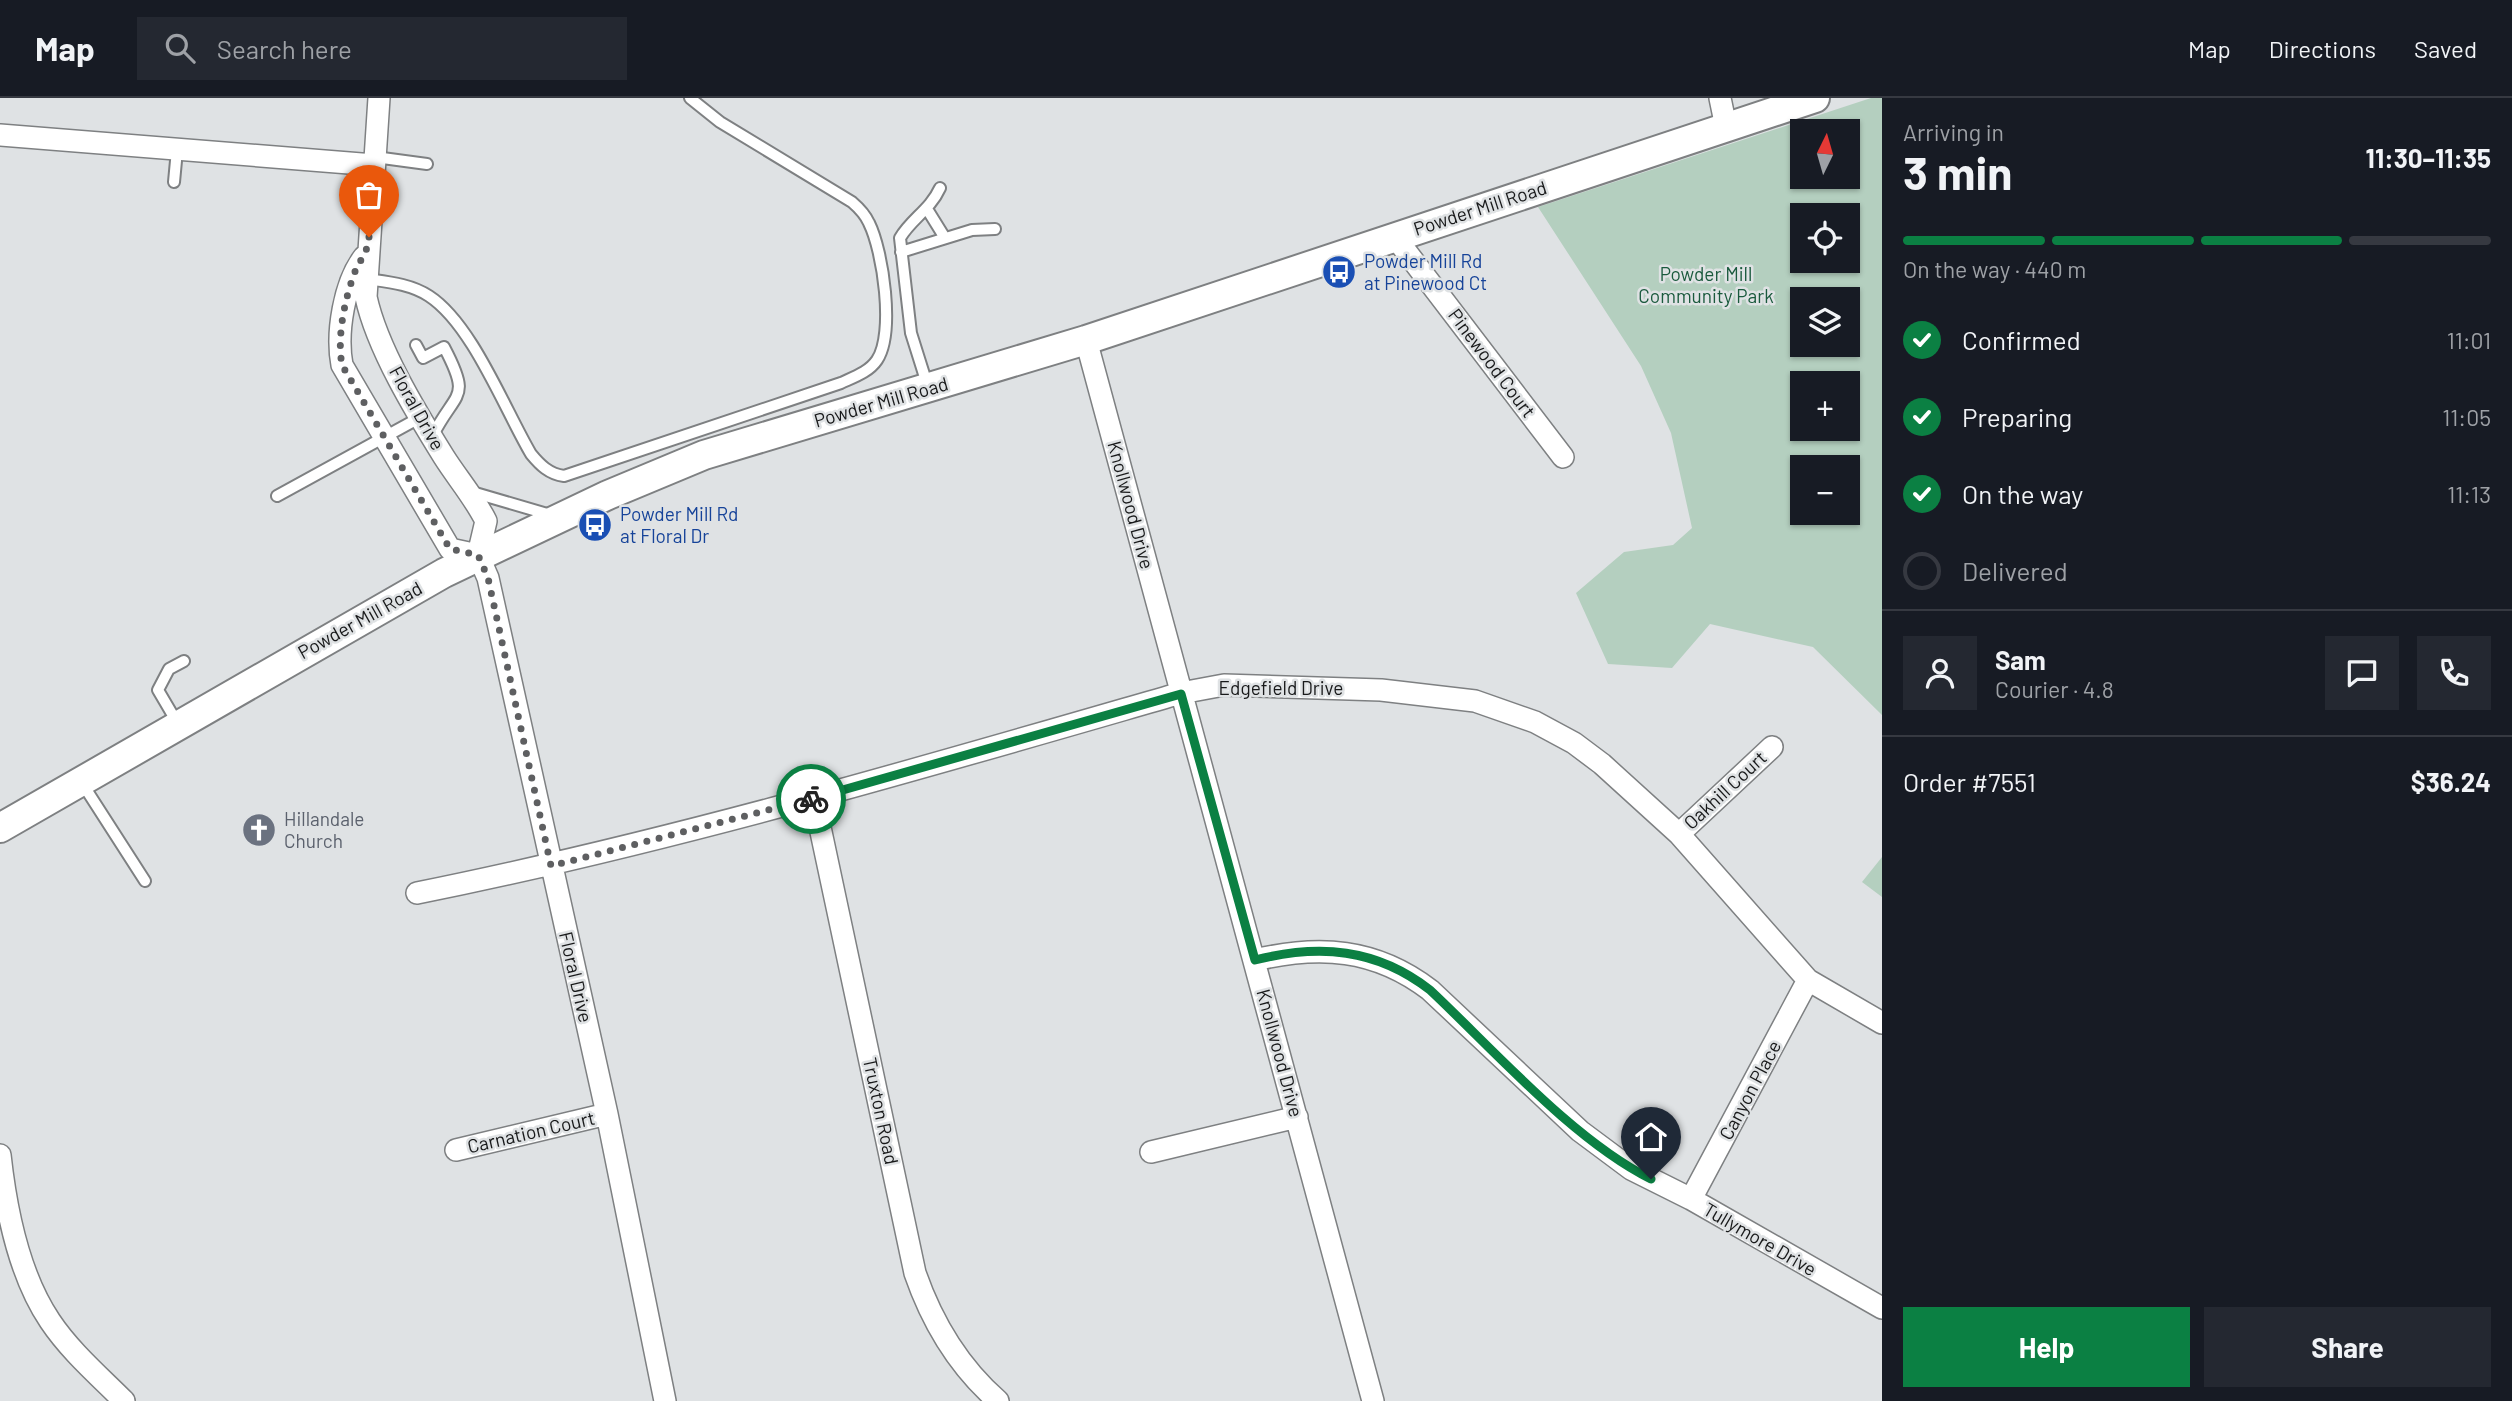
<!DOCTYPE html>
<html lang="en">
<head>
<meta charset="utf-8">
<style>
  :root { --surface:#171b24; --page:#242831; --text:#f1f3f6; --muted:#9ea1a6; --line:#363941; --accent:#0b8043 }
  body { margin:0; font-family:Barlow,sans-serif; background:var(--page); color:var(--text); height:100vh; display:flex; flex-direction:column; font-size:26px; white-space:nowrap }
  * { box-sizing:border-box; margin:0 }
  p { font-size:23px; color:var(--muted) }
  .icon { flex:none; width:38px; height:38px; fill:none; stroke:currentColor; stroke-width:2; stroke-linecap:round; stroke-linejoin:round }
  .map { position:relative; flex:1; overflow:hidden }
  .panel { display:flex; flex-direction:column; background:var(--surface); width:630px }
  .panel>* { flex:none }
  .needle { width:46px; rotate:5deg }
  .buttons { position:absolute; left:1790px; top:21px; display:grid; gap:14px }
  .buttons a { display:grid; place-items:center; width:70px; height:70px; border-radius:0px; background:var(--surface); box-shadow:0 2px 5px #0004; font-size:35px }
  .pin { position:absolute; display:grid; place-items:center; width:60px; height:60px; color:#fff; margin:-72px -30px; border-radius:50% 50% 50% 0; rotate:-45deg; box-shadow:0 0 7px #0007 }
  .pin .icon { rotate:45deg }
  .courier { position:absolute; display:grid; place-items:center; width:70px; height:70px; margin:-35px; border:5px solid #0b8043; border-radius:50%; background:#fff; color:#222; box-shadow:0 2px 9px #0007 }
  .overview em { font-style:normal; font-weight:700 }
  .overview div { display:flex; flex-direction:column-reverse }
  .overview { display:flex; align-items:center; justify-content:space-between; height:119px; padding:0 21px }
  h1 { font-size:46px; font-weight:700; line-height:52px }
  .bar { display:grid; grid-template-columns:repeat(4,1fr); gap:10px 7px; align-content:center; height:84px; padding:0 21px }
  .bar i { height:9px; border-radius:5px; background:var(--line) }
  .bar .current { background:var(--accent) }
  .bar p { grid-column:span 4 }
  .line { display:flex; align-items:center; gap:18px; padding:0 21px; border-top:2px solid var(--line) }
  .line div { flex:1 }
  .round { display:grid; place-items:center; flex:none; width:74px; height:74px; border-radius:0px; background:var(--page) }
  ol { padding:0 21px; list-style:none }
  li { display:flex; align-items:center; gap:21px; height:77px }
  li p { margin-inline-start:auto }
  li .icon { padding:7px; border-radius:50%; background:var(--accent); color:#fff; stroke-width:4 }
  li:last-child { color:var(--muted) }
  li i { width:38px; height:38px; border:4px solid var(--line); border-radius:50% }
  .cta { display:flex; gap:14px; margin-top:auto; padding:14px 21px }
  .cta a { flex:1; height:80px; border-radius:0px; background:var(--accent); color:#fff; font-size:28px; font-weight:700; line-height:80px; text-align:center }
  .cta a+a { background:var(--page); color:var(--text) }
  header { display:flex; align-items:center; gap:42px; box-sizing:border-box; height:98px; padding:0 35px; background:var(--surface); border-bottom:2px solid var(--line) }
  header strong { font-size:33px }
  nav { display:flex; gap:38px; margin-inline-start:auto; font-size:24px }
  .search { width:490px; height:63px; background:var(--page); display:flex; align-items:center; gap:18px; box-sizing:border-box; padding:0 24px; border-radius:0px; color:var(--muted); font-size:26px }
  main { display:flex; flex:1; min-height:0 }
  .map>svg:first-child { display:block }
</style>
</head>
<body>
<header>
<strong>Map</strong>
<div class="search"><svg class="icon" aria-label="search" viewBox="0 0 24 24"><circle cx="10" cy="10" r="6"/><path d="M15 15l6 6"/></svg>Search here</div>
<nav><a>Map</a><a>Directions</a><a>Saved</a></nav>
</header>
<main>
<div class="map">
<svg width="1882" height="1303" viewBox="0 0 1882 1303">
  <rect width="100%" height="100%" fill="#dfe2e4"/>
  <!-- green -->
  <path fill="#b4cfbf" fill-rule="evenodd" d="M1871,0H1882V617L1813,549L1710,526L1672,570L1608,566L1576,495L1624,454L1673,447L1692,430L1671,335L1641,268L1538,109ZM1802,33H1848V79H1802ZM1802,117H1848V163H1802ZM1802,201H1848V247H1802ZM1802,285H1848V331H1802ZM1802,369H1848V415H1802Z
    M1882,759V799L1862,784Z"/>
  <g fill="none" stroke-linecap="round" stroke-linejoin="round">
    <!-- lane casing -->
    <g stroke="#7e8082" stroke-width="14">
      <path id="lane" d="M375,59L427,66
        M174,84L177,52
        M927,111L945,140
        M901,154L972,132L995,131
        M367,181C388,184 411,186 429,198C472,226 504,310 531,356C540,367 549,376 564,378L841,285C854,279 869,274 877,262C895,235 883,153 869,125C865,116 859,110 852,104L720,24L690,0
        M416,247L423,260L444,249C472,302 456,292 433,337
        M928,289L911,235L900,140C911,121 930,112 940,90
        M472,394L554,418
        M277,398L421,319
        M178,626L158,592L169,571L184,563
        M82,685L145,783"/>
    </g>
    <!-- street casing -->
    <g stroke="#7e8082" stroke-width="24">
      <path id="street" d="M379,0L366,199C377,250 416,314 444,359C458,381 474,399 486,423L478,457L488,480L607,1016L665,1303
        M1720,0L1726,29
        M0,37L374,67
        M1395,139L1563,359
        M364,159C344,185 336,235 342,267L450,451L478,457
        M1086,242L1373,1303
        M814,701L915,1175C932,1224 958,1268 998,1303
        M1679,736L1772,649
        M417,795C675,743 928,668 1181,595L1224,587L1381,592L1475,603L1535,624L1574,645L1602,666L1679,736L1808,882L1882,925
        M1255,862C1319,847 1375,850 1430,892L1580,1033L1631,1071L1691,1101L1882,1210
        M456,1052L607,1016
        M1151,1054L1297,1019
        M0,1057C6,1112 19,1177 50,1223C70,1253 99,1278 124,1303
        M1691,1101L1808,882"/>
    </g>
    <!-- secondary casing -->
    <g stroke="#7e8082" stroke-width="32">
      <path id="secondary" d="M0,730L444,475L608,397L704,357L1086,242L1815,0"/>
    </g>
    <!-- lane -->
    <use href="#lane" stroke="#fff" stroke-width="10"/>
    <!-- street -->
    <use href="#street" stroke="#fff" stroke-width="21"/>
    <!-- secondary -->
    <use href="#secondary" stroke="#fff" stroke-width="28"/>
  </g>
  <g fill="none" stroke-linecap="round" stroke-linejoin="round">
    <!-- done -->
    <path stroke="#5e5f61" stroke-width="7" stroke-dasharray="0 12.6" d="M369,139C368,156 358,163 353,179C344,205 337,240 342,267L450,451L478,457L488,480L551,768L811,701"/>
    <!-- route -->
    <path stroke="#0b8043" stroke-width="9" d="M811,701L1181,596L1255,862C1319,846 1376,850 1430,892C1494,952 1573,1042 1651,1081"/>
  </g>
  <!-- icons -->
  <defs>
    <g id="bus-disc" transform="scale(1.75)"><circle r="9.5" fill="#1a4fb4" stroke="#dfe2e4"/><path d="M-5-6H5V4H4V6H2V4H-2V6H-4V4H-5ZM-3.5-4V0h7V-4ZM-3.5 1.2v1.5H-2V1.2ZM2 1.2v1.5H3.5V1.2Z" fill="#fff"/></g>
    <g id="church-disc" transform="scale(1.75)"><circle r="9.5" fill="#6b7280" stroke="#dfe2e4"/><path d="M-1.2-6h2.4v3.5h3.3v2.4h-3.3V6h-2.4V-.1h-3.3v-2.4h3.3Z" fill="#fff"/></g>
  </defs>
  <g fill-rule="evenodd">
    <use href="#bus-disc" x="1339" y="174"/>
    <use href="#bus-disc" x="595" y="427"/>
    <use href="#church-disc" x="259" y="732"/>
  </g>
  <g text-anchor="middle" stroke-width="5" stroke-linejoin="round" paint-order="stroke">
    <!-- street labels -->
    <g font-size="19" fill="#18191a" stroke="#dfe2e4">
      <text transform="translate(1480 110) rotate(-18)" y="7">Powder Mill Road</text>
      <text transform="translate(1492 265) rotate(53)" y="7">Pinewood Court</text>
      <text transform="translate(881 304) rotate(-16)" y="7">Powder Mill Road</text>
      <text transform="translate(417 310) rotate(61)" y="7">Floral Drive</text>
      <text transform="translate(1131 407) rotate(75)" y="7">Knollwood Drive</text>
      <text transform="translate(360 522) rotate(-29)" y="7">Powder Mill Road</text>
      <text x="1281" y="597">Edgefield Drive</text>
      <text transform="translate(1725 692) rotate(-43)" y="7">Oakhill Court</text>
      <text transform="translate(576 879) rotate(77)" y="7">Floral Drive</text>
      <text transform="translate(1280 955) rotate(75)" y="7">Knollwood Drive</text>
      <text transform="translate(1750 992) rotate(-62)" y="7">Canyon Place</text>
      <text transform="translate(881 1013) rotate(78)" y="7">Truxton Road</text>
      <text transform="translate(531 1034) rotate(-13)" y="7">Carnation Court</text>
      <text transform="translate(1760 1141) rotate(30)" y="7">Tullymore Drive</text>
    </g>
    <!-- transit labels -->
    <g font-size="19" fill="#164399" stroke="#dfe2e4" text-anchor="start">
      <text x="1364" y="170">Powder Mill Rd<tspan x="1364" dy="22">at Pinewood Ct</tspan></text>
      <text x="620" y="423">Powder Mill Rd<tspan x="620" dy="22">at Floral Dr</tspan></text>
    </g>
    <!-- park labels -->
    <g font-size="19" fill="#1a5a3d" stroke="#dfe2e4">
      <text x="1706" y="183">Powder Mill<tspan x="1706" dy="22">Community Park</tspan></text>
    </g>
    <!-- worship labels -->
    <g font-size="19" fill="#5b616d" stroke="#dfe2e4" text-anchor="start">
      <text x="284" y="728">Hillandale<tspan x="284" dy="22">Church</tspan></text>
    </g>
  </g>
</svg>
<div class="buttons">
<a><svg class="needle" viewBox="-14 -14 28 28"><path d="M0-13l5 13h-10z" fill="#e53935"/><path d="M0 13l5-13h-10z" fill="#9ea1a6"/></svg></a>
<a><svg class="icon" aria-label="locate" viewBox="0 0 24 24"><circle cx="12" cy="12" r="6"/><path d="M12 2v4M12 18v4M2 12h4M18 12h4"/></svg></a>
<a><svg class="icon" aria-label="layers" viewBox="0 0 24 24"><path d="M12 4l9 5-9 5-9-5zM3 14l9 5 9-5"/></svg></a>
<a>+</a>
<a>−</a>
</div>
<div class="pin" style="left:369px;top:139px;background:#ea580c"><svg class="icon" aria-label="bag" viewBox="0 0 24 24"><path d="M5 8h14l-1 12H6zM9 8a3 3 0 0 1 6 0"/></svg></div>
<div class="pin" style="left:1651px;top:1081px;background:#1f2937"><svg class="icon" aria-label="home" viewBox="0 0 24 24"><path d="M3 11l9-7 9 7M6 9v11h12V9"/></svg></div>
<div class="courier" style="left:811px;top:701px"><svg class="icon" aria-label="bike" viewBox="0 0 24 24"><circle cx="6" cy="16" r="4"/><circle cx="18" cy="16" r="4"/><path d="M6 16l4-8h5l3 8M10 8l3 8H6M13 5h3"/></svg></div>
</div>
<section class="panel">
<div class="overview"><div><h1>3 min</h1><p>Arriving in</p></div><em>11:30–11:35</em></div>
<div class="bar"><i class="current"></i><i class="current"></i><i class="current"></i><i></i><p>On the way · 440 m</p></div>
<ol>
<li><svg class="icon" aria-label="check" viewBox="0 0 24 24"><path d="M5 12l5 5 9-10"/></svg>Confirmed<p>11:01</p></li>
<li><svg class="icon" aria-label="check" viewBox="0 0 24 24"><path d="M5 12l5 5 9-10"/></svg>Preparing<p>11:05</p></li>
<li><svg class="icon" aria-label="check" viewBox="0 0 24 24"><path d="M5 12l5 5 9-10"/></svg>On the way<p>11:13</p></li>
<li><i></i>Delivered</li>
</ol>
<div class="line" style="height:126px"><a class="round"><svg class="icon" aria-label="person" viewBox="0 0 24 24"><circle cx="12" cy="8" r="4"/><path d="M4 21q1-7 8-7t8 7"/></svg></a><div><b>Sam</b><p>Courier · 4.8</p></div><a class="round"><svg class="icon" aria-label="chat" viewBox="0 0 24 24"><path d="M4 5h16v11H9l-5 4z"/></svg></a><a class="round"><svg class="icon" aria-label="phone" viewBox="0 0 24 24"><path d="M5 4h4l2 5-3 2q2 4 5 5l2-3 5 2v4C11 20 4 13 5 4z"/></svg></a></div>
<div class="line" style="height:91px"><div>Order #7551</div><b>$36.24</b></div>
<div class="cta"><a>Help</a><a>Share</a></div>
</section>
</main>
</body>
</html>
